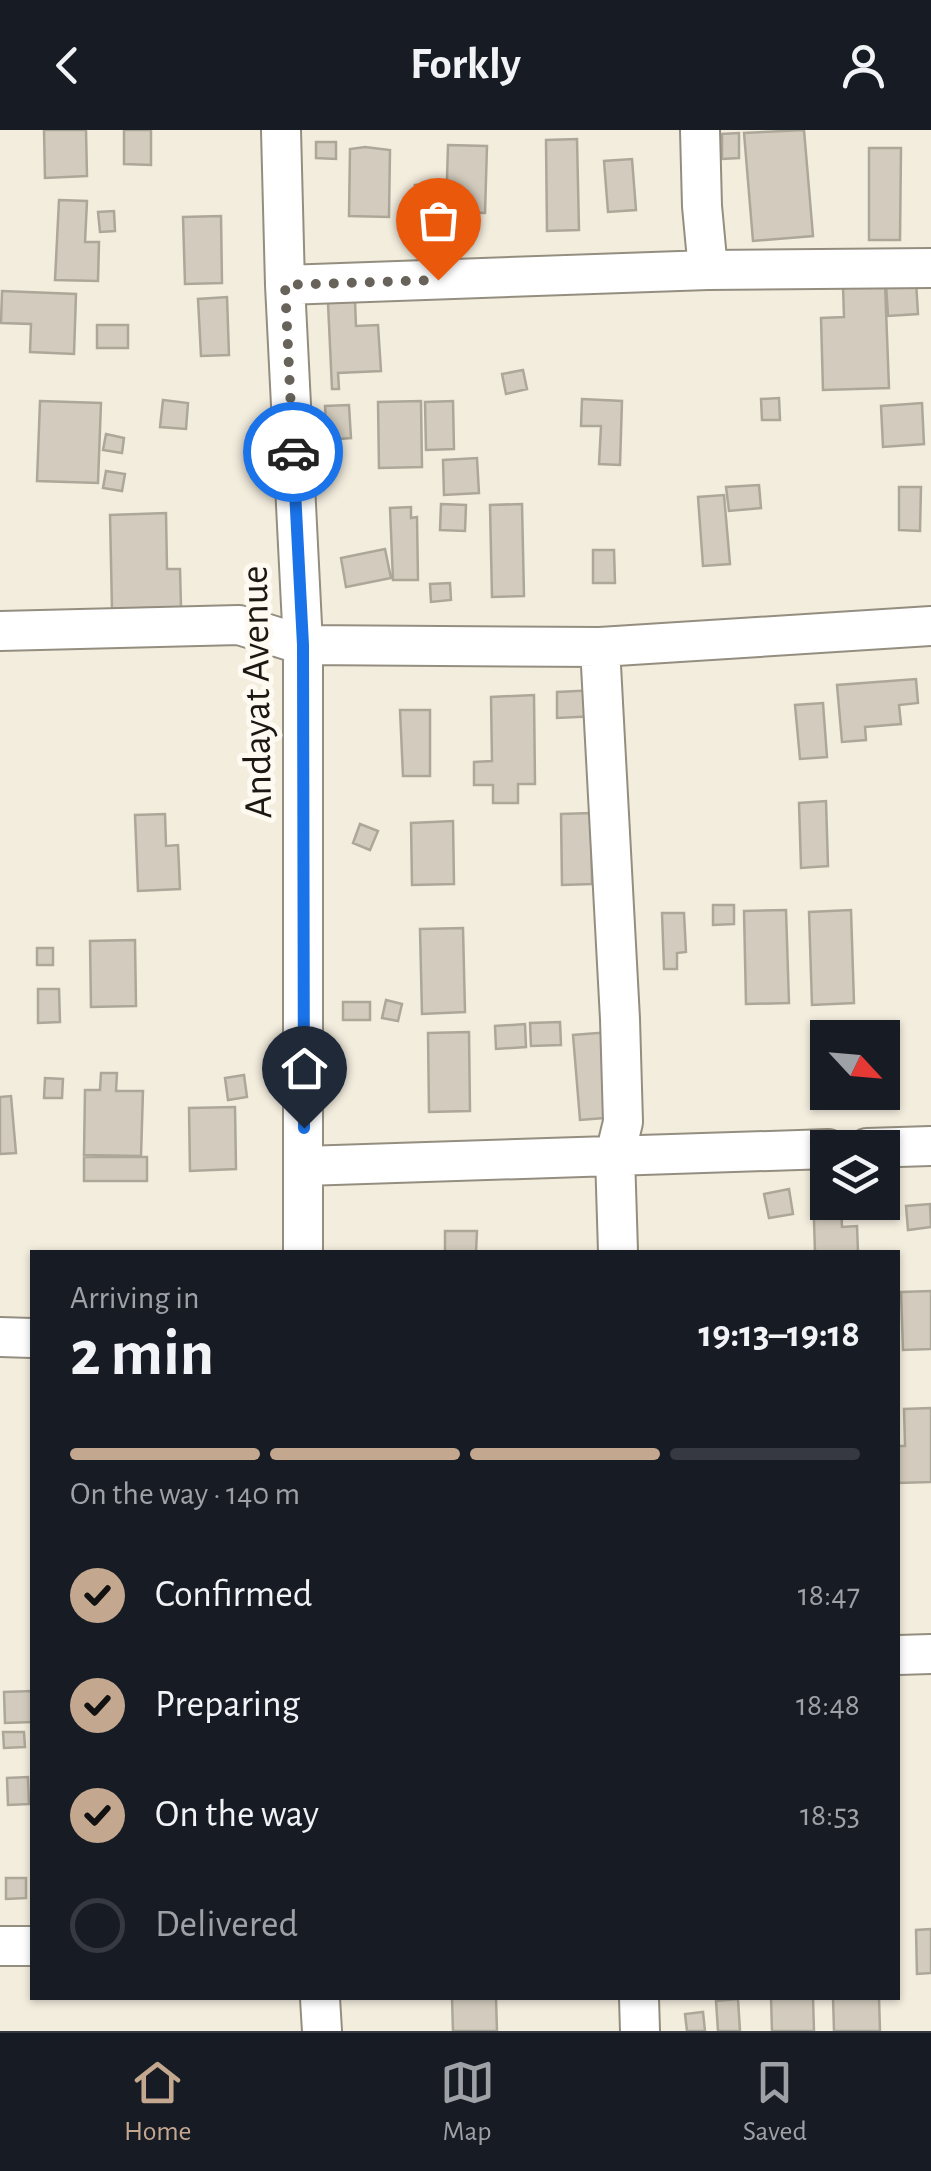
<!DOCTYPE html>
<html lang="en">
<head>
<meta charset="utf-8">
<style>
  :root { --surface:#171b24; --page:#242831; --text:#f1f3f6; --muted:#9ea1a6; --line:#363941; --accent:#c3a78f }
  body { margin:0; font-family:"Alegreya Sans",sans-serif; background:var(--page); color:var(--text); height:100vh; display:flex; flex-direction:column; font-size:38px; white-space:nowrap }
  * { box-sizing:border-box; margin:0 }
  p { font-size:32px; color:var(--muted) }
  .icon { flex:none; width:55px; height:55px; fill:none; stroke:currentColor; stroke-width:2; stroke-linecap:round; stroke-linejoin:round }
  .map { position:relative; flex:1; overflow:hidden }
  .sheet { position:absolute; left:30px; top:1120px; width:870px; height:750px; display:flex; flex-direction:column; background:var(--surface); border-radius:0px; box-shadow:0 2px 8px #0004 }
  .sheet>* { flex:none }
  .needle { width:65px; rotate:116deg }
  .tools { position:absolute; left:810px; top:890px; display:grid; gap:20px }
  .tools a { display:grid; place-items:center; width:90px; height:90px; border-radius:0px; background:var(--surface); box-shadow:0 2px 8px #0004; font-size:50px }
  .pin { position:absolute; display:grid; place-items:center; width:85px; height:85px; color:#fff; margin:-102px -42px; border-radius:50% 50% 50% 0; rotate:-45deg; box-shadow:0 0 10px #0007 }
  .pin .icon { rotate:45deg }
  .courier { position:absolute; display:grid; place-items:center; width:100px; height:100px; margin:-50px; border:8px solid #1a73e8; border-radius:50%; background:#fff; color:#222; box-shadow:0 2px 12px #0007 }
  .head em { font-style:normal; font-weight:700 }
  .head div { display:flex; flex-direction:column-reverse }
  .head { display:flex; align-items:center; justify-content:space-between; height:170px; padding:0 40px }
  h1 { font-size:65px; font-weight:700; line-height:75px }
  .bar { display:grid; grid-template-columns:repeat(4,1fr); gap:15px 10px; align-content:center; height:120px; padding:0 40px }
  .bar i { height:12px; border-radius:8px; background:var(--line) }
  .bar .active { background:var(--accent) }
  .bar p { grid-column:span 4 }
  ol { padding:0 40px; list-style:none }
  li { display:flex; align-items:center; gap:30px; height:110px }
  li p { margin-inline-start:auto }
  li .icon { padding:10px; border-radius:50%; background:var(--accent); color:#111; stroke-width:4 }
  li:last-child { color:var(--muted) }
  li i { width:55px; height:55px; border:5px solid var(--line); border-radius:50% }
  header { display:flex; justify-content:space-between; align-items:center; height:130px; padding:0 40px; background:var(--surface); font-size:45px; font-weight:700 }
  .menu { display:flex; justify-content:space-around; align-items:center; height:140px; border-top:2px solid var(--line); background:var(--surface); font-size:28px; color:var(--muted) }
  .menu a { display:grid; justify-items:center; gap:5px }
  .menu .active { color:var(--accent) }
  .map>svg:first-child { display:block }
</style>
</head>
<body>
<header><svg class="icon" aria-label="back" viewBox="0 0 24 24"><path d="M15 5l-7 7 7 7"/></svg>Forkly<svg class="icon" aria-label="person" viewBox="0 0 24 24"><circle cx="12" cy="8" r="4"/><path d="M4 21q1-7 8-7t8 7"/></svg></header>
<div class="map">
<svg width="931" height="1901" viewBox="0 0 931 1901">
  <rect width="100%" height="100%" fill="#f3edde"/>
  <!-- building -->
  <path fill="#d3ccbe" stroke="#ada799" stroke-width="2.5" d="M44,0H86L87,46L45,48Z
    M124,0H151V35L124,34Z
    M804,0L813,106L753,111L744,3Z
    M739,3V28L722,29V4Z
    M577,9L579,100L547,101L546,10Z
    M316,12H336V29L316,28Z
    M448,15L487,16L485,83L446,82Z
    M365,17L390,20L389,87L349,86L350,19Z
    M869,18H901L900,110H869Z
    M632,29L636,80L608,82L604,31Z
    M432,53L436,76L420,79L415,55Z
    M59,70L87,71L85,112H99L98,151L55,150Z
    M114,81L115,101L100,102L98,82Z
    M221,86L222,153L185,154L183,87Z
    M916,151L918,184L888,186L886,153Z
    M885,154L889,258L823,260L821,188L844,187L843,156Z
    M2,161L76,164L74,224L30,222L31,194L1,193Z
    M227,167L229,225L201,226L198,169Z
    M355,171L356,196L378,195L381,241L338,243L339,259H332L328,173Z
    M97,195H128V218H97Z
    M523,240L527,259L506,264L502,244Z
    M779,268L780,290H762L761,269Z
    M582,269L622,271L620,335L599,334L601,296H581Z
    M163,270L188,273L186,299L160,297Z
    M40,271L101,273L98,353L37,351Z
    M421,271L422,337L379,338L378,272Z
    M453,271L454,319L426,320L425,272Z
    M922,273L924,314L883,317L881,276Z
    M349,275L351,308L327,310L325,276Z
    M106,304L124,308L122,323L103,320Z
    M477,328L479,363L444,365L443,330Z
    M106,341L125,344L122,361L103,358Z
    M759,355L761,378L729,381L726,357Z
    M899,357H921L920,401L899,400Z
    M724,365L730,434L703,436L698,367Z
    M441,374L466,375L465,401L440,400Z
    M522,374L524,466L492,467L490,375Z
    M411,377V388L417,387L418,450H393L390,378Z
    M166,383L167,439H180L181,477L112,479L110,385Z
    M385,419L391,448L346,457L341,428Z
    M593,420H614L615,453H593Z
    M450,453L451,470L431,472L430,454Z
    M916,549L918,573L899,575L901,594L865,597L866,610L842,612L837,555Z
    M597,560L598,586L557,588V562Z
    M534,565L535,654H518V673H493V655H474V632L492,631L491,567Z
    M823,573L827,627L800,629L795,575Z
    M400,580H430V646H403Z
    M826,671L828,736L801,738L799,673Z
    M591,683L592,754L562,755L561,684Z
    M165,684L166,716L178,715L180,759L138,761L135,685Z
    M453,691L454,754L412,755L411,693Z
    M360,694L378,701L370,720L353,713Z
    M713,775H734V794L713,795Z
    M786,780L789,873L746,874L744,781Z
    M851,780L854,873L812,875L809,782Z
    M662,783H684L686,822L677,823V839H664Z
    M463,798L465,882L422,884L420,799Z
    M135,810L136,876L91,877L90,811Z
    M37,818H53V835H37Z
    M38,859H59L60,892L38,893Z
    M386,870L402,874L398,891L382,888Z
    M343,872H370V890H343Z
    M560,892L561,915L531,916L530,893Z
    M525,894L526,917L496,919L495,896Z
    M853,898L854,908H828V962H858V975L817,977L813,901Z
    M469,902L470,981L429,982L428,903Z
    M610,902L615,972L603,973L604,988L580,990L573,905Z
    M101,943H117L116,961H143L141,1026L84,1025L85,960H100Z
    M244,945L247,967L228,970L225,948Z
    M45,948L63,949L62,968H44Z
    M11,966L16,1023L0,1024V967Z
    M235,977L236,1039L190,1041L189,978Z
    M84,1027H147V1051H84Z
    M789,1059L793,1084L769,1088L764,1064Z
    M828,1059V1072H841L842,1097L857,1096L858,1122H815L813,1060Z
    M930,1074L931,1097L908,1100L906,1076Z
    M445,1101H477L476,1122H445Z
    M931,1161V1219L903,1220L901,1162Z
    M931,1278V1352L898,1353V1316H905L904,1279Z
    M32,1561V1592L5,1593L4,1562Z
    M3,1602H24L25,1617L4,1618Z
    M28,1647L29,1674L8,1675L7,1648Z
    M6,1748H26V1768L6,1769Z
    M931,1799V1843L917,1844L916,1800Z
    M452,1868H496L497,1901H453Z
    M771,1868H813L814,1901H772Z
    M833,1868H879L880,1901H834Z
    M738,1869L740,1901H718L716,1871Z
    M703,1882L705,1901H687L685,1884Z"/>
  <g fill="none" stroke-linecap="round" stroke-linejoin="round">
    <!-- street casing -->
    <g stroke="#948e80" stroke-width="42">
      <path id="street" d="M281,0L285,155L303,515V1122
        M700,0L702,76L708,140
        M285,155L708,140L931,138
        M0,501L239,495L303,515L600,517L931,496
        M600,517L620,889L623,992L615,1025L618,1122
        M867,1018L931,1016
        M304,1036L828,1019
        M0,1207L32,1208
        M898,1525L931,1524
        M0,1816H32
        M320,1868L322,1901
        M639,1868L640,1901"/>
    </g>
    <!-- street -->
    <use href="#street" stroke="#fff" stroke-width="38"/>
  </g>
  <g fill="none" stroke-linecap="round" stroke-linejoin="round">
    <!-- done -->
    <path stroke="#67635a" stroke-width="10" stroke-dasharray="0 18" d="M293,322L285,155L438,150"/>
    <!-- route -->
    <path stroke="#1a73e8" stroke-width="12" d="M293,322L303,515L304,998"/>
  </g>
  <g text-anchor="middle" stroke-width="10" stroke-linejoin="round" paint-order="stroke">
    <!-- street labels -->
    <g font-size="40" fill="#1b1813" stroke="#fefaf1">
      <text transform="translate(255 562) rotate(-91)" y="14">Andayat Avenue</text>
    </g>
  </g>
</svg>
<div class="tools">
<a><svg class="needle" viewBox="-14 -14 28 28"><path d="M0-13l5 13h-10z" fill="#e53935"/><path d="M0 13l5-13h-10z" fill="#9ea1a6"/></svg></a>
<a><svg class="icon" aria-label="layers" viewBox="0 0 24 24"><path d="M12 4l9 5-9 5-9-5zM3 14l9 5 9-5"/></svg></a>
</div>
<div class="pin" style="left:438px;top:150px;background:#ea580c"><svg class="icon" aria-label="bag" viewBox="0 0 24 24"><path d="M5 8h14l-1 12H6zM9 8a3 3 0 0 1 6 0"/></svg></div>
<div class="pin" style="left:304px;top:998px;background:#1f2937"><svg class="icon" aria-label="home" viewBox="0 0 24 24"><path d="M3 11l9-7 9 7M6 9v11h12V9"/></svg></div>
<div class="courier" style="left:293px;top:322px"><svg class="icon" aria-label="car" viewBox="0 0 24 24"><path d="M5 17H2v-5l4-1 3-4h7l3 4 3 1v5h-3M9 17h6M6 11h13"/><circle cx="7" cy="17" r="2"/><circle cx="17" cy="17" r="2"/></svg></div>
<section class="sheet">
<div class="head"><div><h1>2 min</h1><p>Arriving in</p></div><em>19:13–19:18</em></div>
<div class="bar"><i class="active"></i><i class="active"></i><i class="active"></i><i></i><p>On the way · 140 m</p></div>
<ol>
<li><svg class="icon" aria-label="check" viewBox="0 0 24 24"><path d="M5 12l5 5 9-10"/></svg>Confirmed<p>18:47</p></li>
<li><svg class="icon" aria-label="check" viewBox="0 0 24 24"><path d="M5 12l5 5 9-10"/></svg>Preparing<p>18:48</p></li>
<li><svg class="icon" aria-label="check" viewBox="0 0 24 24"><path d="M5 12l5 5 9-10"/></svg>On the way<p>18:53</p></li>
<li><i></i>Delivered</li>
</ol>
</section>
</div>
<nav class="menu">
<a class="active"><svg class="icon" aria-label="home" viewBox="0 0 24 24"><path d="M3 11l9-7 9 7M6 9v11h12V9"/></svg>Home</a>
<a><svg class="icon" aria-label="map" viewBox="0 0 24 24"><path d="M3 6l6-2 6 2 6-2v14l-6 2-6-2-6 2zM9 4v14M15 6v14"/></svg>Map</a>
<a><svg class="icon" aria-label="saved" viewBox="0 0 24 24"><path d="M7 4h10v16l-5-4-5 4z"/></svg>Saved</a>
</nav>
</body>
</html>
